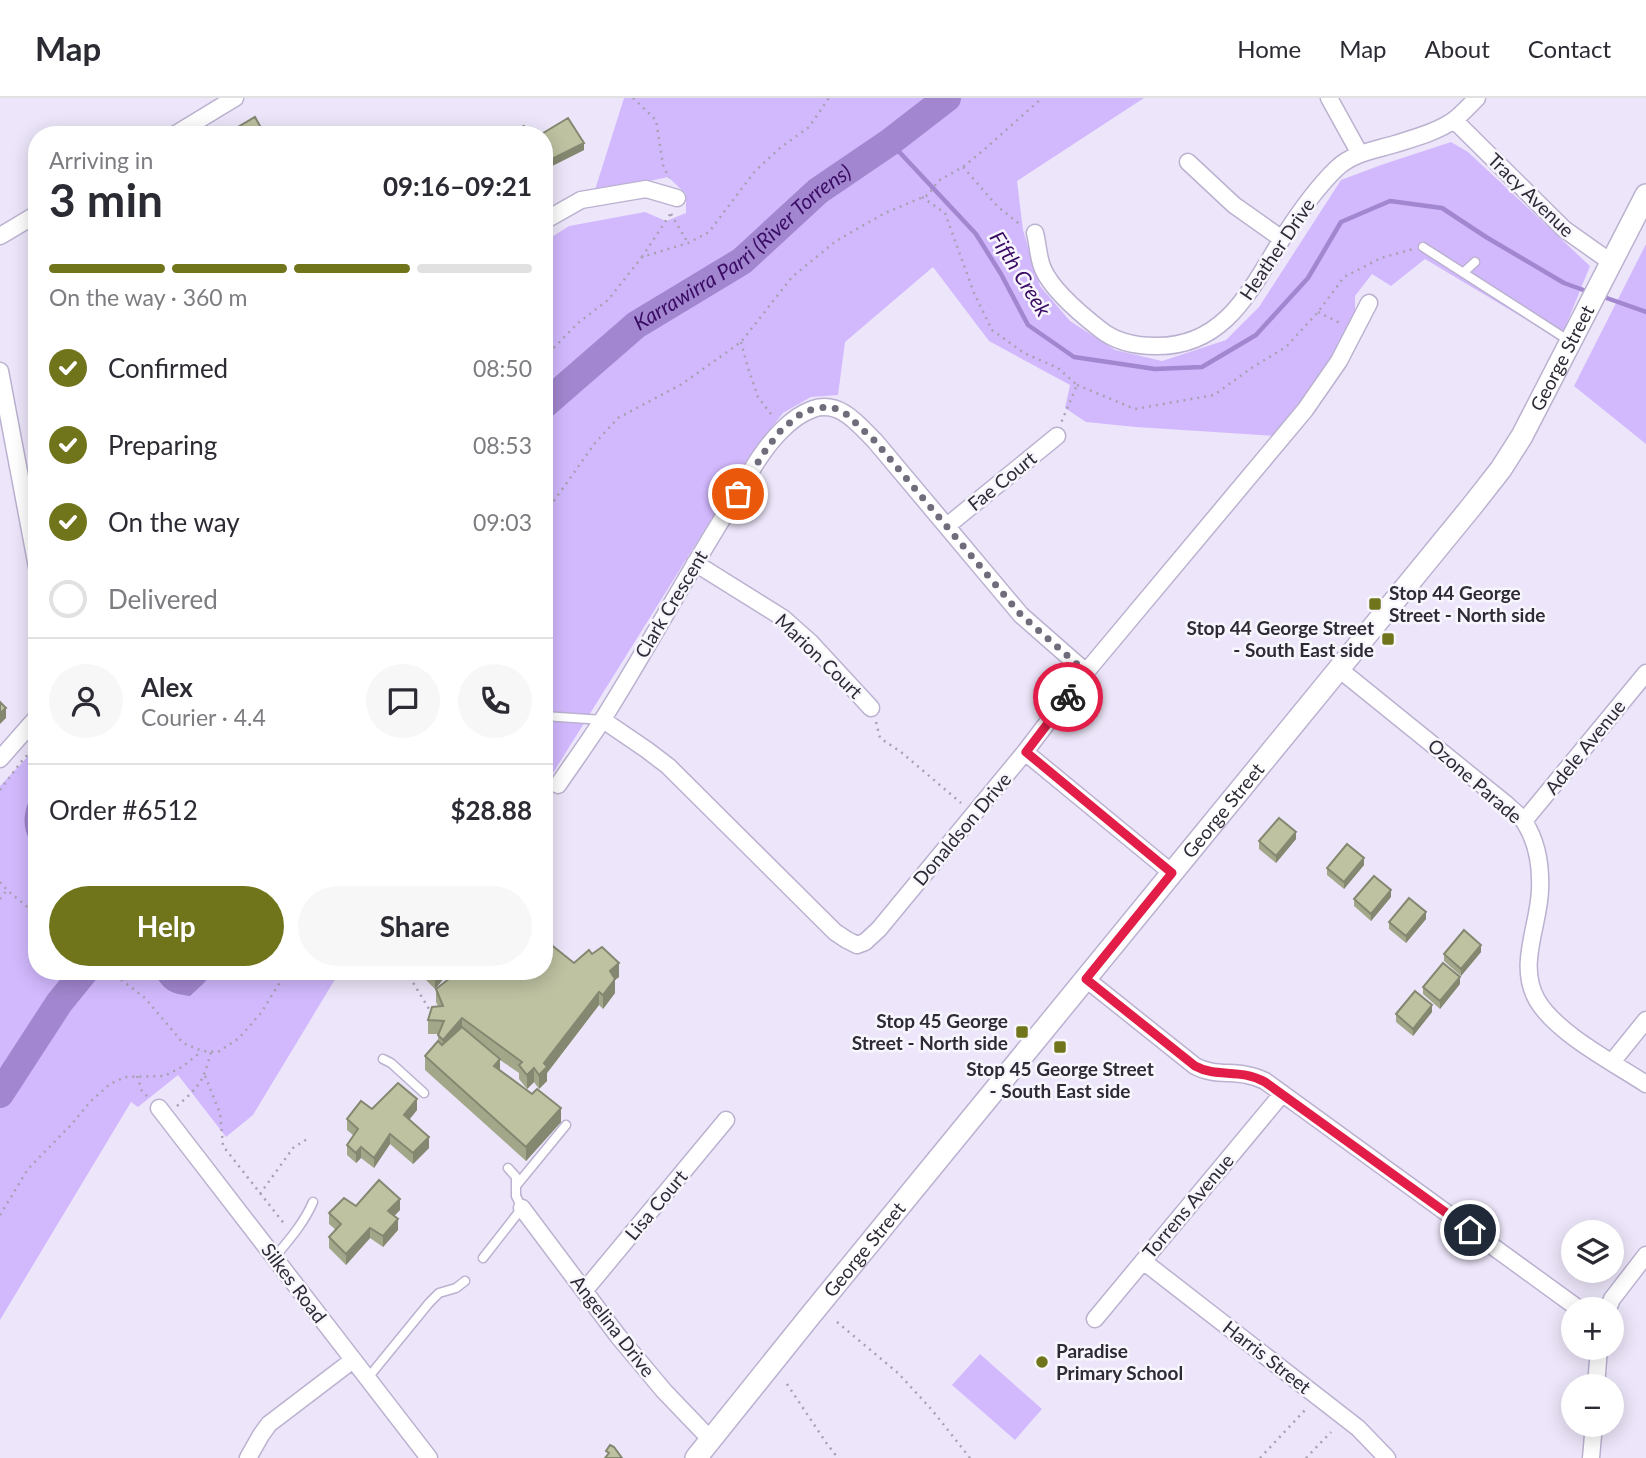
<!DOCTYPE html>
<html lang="en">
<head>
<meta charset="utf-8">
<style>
  :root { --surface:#fff; --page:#f7f7f7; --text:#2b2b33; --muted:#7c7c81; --line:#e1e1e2; --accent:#70751c }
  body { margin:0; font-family:Lato,sans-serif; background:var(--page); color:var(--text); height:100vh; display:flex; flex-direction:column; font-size:26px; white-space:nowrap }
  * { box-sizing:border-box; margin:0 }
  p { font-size:23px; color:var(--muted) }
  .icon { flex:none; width:38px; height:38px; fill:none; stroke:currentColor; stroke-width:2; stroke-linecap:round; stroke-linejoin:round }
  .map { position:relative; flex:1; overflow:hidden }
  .sheet { position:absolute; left:28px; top:28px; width:525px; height:854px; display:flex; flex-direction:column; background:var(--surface); border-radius:28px; box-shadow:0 4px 18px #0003 }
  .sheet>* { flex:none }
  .tools { position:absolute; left:1561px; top:1122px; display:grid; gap:14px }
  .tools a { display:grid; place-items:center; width:63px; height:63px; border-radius:50%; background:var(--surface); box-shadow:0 4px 18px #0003; font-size:35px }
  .pin { position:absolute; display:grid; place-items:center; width:60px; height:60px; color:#fff; margin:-30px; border:4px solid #fff; border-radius:50%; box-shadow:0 2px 7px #0007 }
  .courier { position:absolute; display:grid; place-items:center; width:70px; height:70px; margin:-35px; border:5px solid #e11d48; border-radius:50%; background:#fff; color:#222; box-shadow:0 2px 9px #0007 }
  .head em { font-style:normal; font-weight:700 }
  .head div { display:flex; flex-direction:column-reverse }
  .head { display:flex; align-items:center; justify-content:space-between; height:119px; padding:0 21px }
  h1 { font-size:46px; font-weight:700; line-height:52px }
  .bar { display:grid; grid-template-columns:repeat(4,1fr); gap:10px 7px; align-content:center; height:84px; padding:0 21px }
  .bar i { height:9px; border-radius:5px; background:var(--line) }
  .bar .current { background:var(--accent) }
  .bar p { grid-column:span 4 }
  .line { display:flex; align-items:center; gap:18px; padding:0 21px; border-top:2px solid var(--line) }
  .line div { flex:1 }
  .round { display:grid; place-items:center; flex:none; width:74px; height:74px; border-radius:37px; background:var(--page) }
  ol { padding:0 21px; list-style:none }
  li { display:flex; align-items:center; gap:21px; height:77px }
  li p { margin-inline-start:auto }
  li .icon { padding:7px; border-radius:50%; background:var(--accent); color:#fff; stroke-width:4 }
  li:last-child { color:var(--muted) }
  li i { width:38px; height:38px; border:4px solid var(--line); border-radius:50% }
  .cta { display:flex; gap:14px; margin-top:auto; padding:14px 21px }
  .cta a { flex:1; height:80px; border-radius:42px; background:var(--accent); color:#fff; font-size:28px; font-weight:700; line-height:80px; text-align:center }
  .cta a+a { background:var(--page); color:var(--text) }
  header { display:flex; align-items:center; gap:42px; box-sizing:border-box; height:98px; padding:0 35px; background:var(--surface); border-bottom:2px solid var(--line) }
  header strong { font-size:33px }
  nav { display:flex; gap:38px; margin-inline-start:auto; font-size:24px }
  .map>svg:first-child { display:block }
</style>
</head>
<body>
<header>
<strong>Map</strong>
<nav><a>Home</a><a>Map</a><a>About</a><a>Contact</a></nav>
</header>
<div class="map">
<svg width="1646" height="1360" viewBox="0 0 1646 1360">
  <rect width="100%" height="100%" fill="#ede6fa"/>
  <!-- green -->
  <path fill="#d2b9fe" d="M624,0H1144L1017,83L1023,132L1040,188L1070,223L1115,252L1162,263L1226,242L1259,209L1341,82L1381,67L1451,44L1468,54L1590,168L1560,242L1425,161L1391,188L1372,176L1355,198V216L1325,269L1275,338L1136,329L1086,324L1065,310L1070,287L989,243L933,169L845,244L838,297L811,299L783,315L755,351L548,683L553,700L544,712V144L569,128L645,114L666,123L686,115V96L668,79L594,95Z
    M1646,146V346L1574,288Z
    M37,649V873H340L253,1017L226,1039L178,977L138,1009L131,1004L0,1222V688Z
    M980,1256L1042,1311L1015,1342L952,1287Z"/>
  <!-- water -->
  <path fill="#a286cf" d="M37,686V753C18,730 23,711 37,686Z
    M153,873H213L204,885L190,898C168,895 164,892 153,873Z"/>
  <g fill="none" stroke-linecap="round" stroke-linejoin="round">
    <!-- stream -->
    <path stroke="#a286cf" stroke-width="4.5" d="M890,44L976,136L1001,176L1028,227L1074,259L1155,271L1202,269L1256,237L1308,180L1341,124L1390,103L1442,110L1486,139L1564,185L1589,194
      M1601,198L1646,214"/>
    <!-- river -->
    <g stroke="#a286cf" stroke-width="28">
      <path id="s1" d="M544,307L636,227L742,163L818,93L890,44L947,0"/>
      <path d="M0,996L59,905L85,873"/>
    </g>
    <!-- service casing -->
    <g stroke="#bbb1d0" stroke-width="11">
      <path id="service" d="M1423,149L1568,242
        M1464,174L1475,164
        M544,618L603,622
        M383,961L391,965L424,995
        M516,1088L566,1027
        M274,1160C289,1142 304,1125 313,1104
        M483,1160L522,1110L516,1098V1079L508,1070
        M367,1281L429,1205L439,1195L456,1190L465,1183"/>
    </g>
    <!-- minor casing -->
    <g stroke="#bbb1d0" stroke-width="19">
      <path id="minor" d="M1329,0L1360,56
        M1454,22L1564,131L1612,165
        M174,37L235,0
        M1188,64L1234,107L1282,141
        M544,123L581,102L646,91L677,100
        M1035,135C1038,146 1038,160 1043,171C1052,192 1083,218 1101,232C1116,244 1137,248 1156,248C1225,249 1251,191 1282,141C1298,116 1315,91 1337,70C1353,55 1375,52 1395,46C1414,40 1437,34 1454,22C1462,16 1470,7 1477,0
        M0,138L37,116
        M0,273L37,469
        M947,428L1057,338
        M695,465L783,520L810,544L871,610
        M1339,571L1506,706C1512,712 1521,718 1525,725C1537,744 1541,769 1540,792C1539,828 1517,867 1537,902C1556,935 1614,965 1646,986
        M603,622L647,652L668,668L835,834L847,842L857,847L865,844L879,831L1025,654L1086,574L1305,312L1339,263L1369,205
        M1025,654L1172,775
        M0,661L37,619
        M558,687C573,665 589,643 603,621C647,551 685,480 729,410C745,384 760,353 783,331C791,323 802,315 813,311C840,302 858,326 875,343L1021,517L1086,574
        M1524,723L1646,575
        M1086,881L1195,968C1217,980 1240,970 1265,983L1579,1211
        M1612,964L1646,922
        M159,1010L429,1360
        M522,1110L618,1238L664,1293L711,1342
        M1143,1163L1358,1330L1387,1360
        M585,1192L726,1022
        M1608,1211L1612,1201L1646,1157
        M1095,1221L1282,996
        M1596,1288L1599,1250
        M248,1360L261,1337L269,1326L353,1262
        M1591,1360L1594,1326"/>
    </g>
    <!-- tertiary casing -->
    <g stroke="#bbb1d0" stroke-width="24">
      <g id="tertiary">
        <path id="s2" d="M696,1360L810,1218L1472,408L1501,371L1522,338L1646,97"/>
      </g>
    </g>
    <!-- path -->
    <path stroke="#a7a1b2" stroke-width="2.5" stroke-dasharray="2 5" stroke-linecap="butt" d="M633,0L656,22L663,67L669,80
      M963,69L997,108L1022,128
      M922,99L945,115L974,195L992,232L1024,255L1058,270L1077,287L1061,325
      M671,116L688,145
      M642,159L671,115
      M1318,214L1340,225
      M741,244L748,270L758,299L774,320
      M544,260L578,225L608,202L642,159L688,145L709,134L755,73L780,50L809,29L829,0
      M1077,287L1135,311L1214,297L1253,269L1286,249L1318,214L1344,179L1381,160L1413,151
      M544,413L551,407L595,345L618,320L682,286L741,244L792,179L836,143L885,115L928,97L938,83L963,69L986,50L1042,0
      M876,624L880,640L901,654L961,705
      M0,692L21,664L37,647
      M0,784L7,792L37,817
      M0,801L7,792
      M110,873L145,900L183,945L202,953L218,954L239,940L261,915L287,873
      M406,873L429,911
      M137,978L142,993L148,999
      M205,978L220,1015L223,1048L286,1128
      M177,1008C200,988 203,984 211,954
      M260,1096L293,1050L307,1041
      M0,1117L28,1071L71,1027L90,1004L110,986L125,979L164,978L182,969L202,953
      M837,1224L898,1275L932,1312L970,1360
      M787,1286L827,1346L838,1360
      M1260,1360L1306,1311
      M1306,1360L1331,1334"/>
    <!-- service -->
    <use href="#service" stroke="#fff" stroke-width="8"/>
    <!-- minor -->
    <use href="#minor" stroke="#fff" stroke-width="16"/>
    <!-- tertiary -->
    <use href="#tertiary" stroke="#fff" stroke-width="21"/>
  </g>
  <!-- wall -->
  <path fill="#a3a78a" d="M544,37L584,52L548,70L544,65Z
    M1296,741L1276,765L1259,751V743Z
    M1364,767L1344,791L1327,777V770Z
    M1391,799L1371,823L1354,808V801Z
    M1426,821L1406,845L1389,831V824Z
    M1481,854L1461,878L1444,863V856Z
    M592,856L619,879L615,882V895L603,911L599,907L547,975V983L539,991L534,984L527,991L519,981V975L500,962V972L561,1024L526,1063L425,972V958L438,943V936H428V922L438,908L436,904V891L574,865Z
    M410,873H450L435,891L422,878L417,881Z
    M1460,886L1440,911L1423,896V889Z
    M1432,914L1413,938L1396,924V916Z
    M372,1011L417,1012L409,1022L429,1050L413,1066L390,1046L374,1070L361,1060L356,1065L347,1057V1047L353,1037L347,1032V1021Z
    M356,1108L400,1112L394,1118L398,1132L383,1149L370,1140L346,1167L329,1150V1139L336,1132L329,1126V1115Z"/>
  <!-- shaded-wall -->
  <path fill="#858871" d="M584,45V52L548,70V63Z
    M6,610V620L0,626V615Z
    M1296,734V741L1276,765V758Z
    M1364,760V767L1344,791V784Z
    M1391,792V799L1371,823V816Z
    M1426,814V821L1406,845V838Z
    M1481,847V854L1461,878V871Z
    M619,865V879L615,882V895L603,911V897L610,873Z
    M417,873H422V878L417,881Z
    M441,873H450L435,891V880Z
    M1460,879V886L1440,911V903Z
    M599,894V907L547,975V983L539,991V977L544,965Z
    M1432,907V914L1413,938V931Z
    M462,920V934L443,956V942Z
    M500,961V975L494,968Z
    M534,970V984L527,991V977Z
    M417,1001V1012L404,1028V1017Z
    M561,1010V1024L526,1063V1049Z
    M390,1036V1046L374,1070V1060Z
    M429,1039V1050L413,1066V1055Z
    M361,1049V1060L356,1065V1055Z
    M400,1101V1112L388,1124V1113Z
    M398,1121V1132L383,1149V1138Z
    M370,1130V1140L346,1167V1156Z"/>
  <!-- building -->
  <path fill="#bec2a1" stroke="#858871" stroke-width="2" d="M255,19L265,37H229L228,35Z
    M568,20L584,45L548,63L544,58V37H540Z
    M524,28L527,37H502Z
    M0,604L6,610L0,615Z
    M1279,720L1296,734L1276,758L1259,743Z
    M1347,746L1364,760L1344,784L1327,770Z
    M1374,778L1391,792L1371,816L1354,801Z
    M1409,800L1426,814L1406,838L1389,824Z
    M1464,832L1481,847L1461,871L1444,856Z
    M544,841L574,865L589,852L592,856L602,849L619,865L610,873L615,881L603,897L599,894L544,965L547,969L539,977L534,970L527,977L519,967L522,964L462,920L443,942L438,937L444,923L428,922L432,909L443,908L436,891L459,873H544Z
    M1443,865L1460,879L1440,903L1423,889Z
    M428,873H441L435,880Z
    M1415,893L1432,907L1413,931L1396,916Z
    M462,929L500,961L494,968L532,996L537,991L561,1010L526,1049L425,958L438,943L442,947Z
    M398,985L417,1001L404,1017L429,1039L413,1055L390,1036L374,1060L361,1049L356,1055L347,1047L358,1031L347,1021L361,1003L372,1011Z
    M379,1082L400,1101L388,1113L398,1121L383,1138L370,1130L346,1156L329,1139L341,1126L329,1115L344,1100L356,1108Z
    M610,1347L614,1349L622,1360H605L609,1355L606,1353Z"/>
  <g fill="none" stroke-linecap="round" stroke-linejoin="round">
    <!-- done -->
    <path stroke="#716c7b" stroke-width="7" stroke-dasharray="0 12.6" d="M738,396L767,350L782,331L802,315L816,310L831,309L844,314L875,343L1021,517L1086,574L1068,599"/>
    <!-- route -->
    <path stroke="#e11d48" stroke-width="9" d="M1068,599L1026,654L1172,775L1086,881L1195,968C1217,980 1240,970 1265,984L1470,1132"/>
  </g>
  <!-- markers -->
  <g fill="#70751c" stroke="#f8f6fd" stroke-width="2.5">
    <rect x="1368" y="499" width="14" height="14" rx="3.5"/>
    <rect x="1381" y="534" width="14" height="14" rx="3.5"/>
    <rect x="1015" y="927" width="14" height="14" rx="3.5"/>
    <rect x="1053" y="942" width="14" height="14" rx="3.5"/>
    <circle cx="1042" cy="1264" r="7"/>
  </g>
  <g text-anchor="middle" stroke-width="5" stroke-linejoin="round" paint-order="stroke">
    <!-- street labels -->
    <g font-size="19" fill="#2e2a36" stroke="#f8f6fd">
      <text transform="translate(1531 97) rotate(44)" y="7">Tracy Avenue</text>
      <text transform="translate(1277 151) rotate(-56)" y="7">Heather Drive</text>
      <text dy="7" stroke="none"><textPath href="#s2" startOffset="1402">George Street</textPath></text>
      <text transform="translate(1002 383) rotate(-39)" y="7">Fae Court</text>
      <text transform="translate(671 506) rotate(-59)" y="7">Clark Crescent</text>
      <text transform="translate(819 558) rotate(44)" y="7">Marion Court</text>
      <text transform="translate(1585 649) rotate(-51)" y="7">Adele Avenue</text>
      <text transform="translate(1475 683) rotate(41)" y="7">Ozone Parade</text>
      <text dy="7" stroke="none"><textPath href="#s2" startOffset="835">George Street</textPath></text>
      <text transform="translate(962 731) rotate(-50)" y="7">Donaldson Drive</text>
      <text transform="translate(656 1107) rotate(-50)" y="7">Lisa Court</text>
      <text transform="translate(1188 1108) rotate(-50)" y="7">Torrens Avenue</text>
      <text dy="7" stroke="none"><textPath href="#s2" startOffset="268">George Street</textPath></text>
      <text transform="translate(294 1185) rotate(53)" y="7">Silkes Road</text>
      <text transform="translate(613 1228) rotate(52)" y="7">Angelina Drive</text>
      <text transform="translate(1267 1259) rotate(38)" y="7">Harris Street</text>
    </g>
    <!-- poi labels -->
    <g font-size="19" font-weight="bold" fill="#2e2a36" stroke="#f8f6fd" text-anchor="start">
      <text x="1389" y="502">Stop 44 George<tspan x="1389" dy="22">Street - North side</tspan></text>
      <text x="1374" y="537" text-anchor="end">Stop 44 George Street<tspan x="1374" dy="22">- South East side</tspan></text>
      <text x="1008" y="930" text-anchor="end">Stop 45 George<tspan x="1008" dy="22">Street - North side</tspan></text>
      <text x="1060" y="978" text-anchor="middle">Stop 45 George Street<tspan x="1060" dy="22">- South East side</tspan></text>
      <text x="1056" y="1260">Paradise<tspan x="1056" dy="22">Primary School</tspan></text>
    </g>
    <!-- water labels -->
    <g font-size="21" font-style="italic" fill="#3a0c65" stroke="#f8f6fd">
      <text dy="7" stroke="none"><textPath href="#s1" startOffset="254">Karrawirra Parri (River Torrens)</textPath></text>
      <text transform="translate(1020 176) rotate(58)" y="7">Fifth Creek</text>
    </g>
  </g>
</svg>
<div class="tools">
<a><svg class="icon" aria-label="layers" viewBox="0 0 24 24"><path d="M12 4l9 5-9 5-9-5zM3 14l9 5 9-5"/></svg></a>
<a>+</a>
<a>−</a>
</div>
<div class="pin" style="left:738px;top:396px;background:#ea580c"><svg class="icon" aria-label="bag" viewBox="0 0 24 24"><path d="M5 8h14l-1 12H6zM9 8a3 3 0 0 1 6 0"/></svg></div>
<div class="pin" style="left:1470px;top:1132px;background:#1f2937"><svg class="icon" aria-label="home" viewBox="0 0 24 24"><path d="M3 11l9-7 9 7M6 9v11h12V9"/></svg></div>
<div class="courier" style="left:1068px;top:599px"><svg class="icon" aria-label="bike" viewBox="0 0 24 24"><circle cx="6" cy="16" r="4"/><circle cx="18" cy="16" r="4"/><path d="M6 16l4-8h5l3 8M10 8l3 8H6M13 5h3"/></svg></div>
<section class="sheet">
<div class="head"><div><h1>3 min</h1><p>Arriving in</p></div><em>09:16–09:21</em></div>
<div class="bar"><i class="current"></i><i class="current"></i><i class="current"></i><i></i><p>On the way · 360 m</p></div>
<ol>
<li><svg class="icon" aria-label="check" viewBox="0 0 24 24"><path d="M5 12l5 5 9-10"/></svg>Confirmed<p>08:50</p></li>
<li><svg class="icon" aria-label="check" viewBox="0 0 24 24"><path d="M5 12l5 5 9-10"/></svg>Preparing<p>08:53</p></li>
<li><svg class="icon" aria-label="check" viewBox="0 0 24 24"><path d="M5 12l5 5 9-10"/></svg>On the way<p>09:03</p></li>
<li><i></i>Delivered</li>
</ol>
<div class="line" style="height:126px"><a class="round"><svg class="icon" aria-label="person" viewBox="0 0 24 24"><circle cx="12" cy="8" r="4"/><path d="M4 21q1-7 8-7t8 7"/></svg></a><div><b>Alex</b><p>Courier · 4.4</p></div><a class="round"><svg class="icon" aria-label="chat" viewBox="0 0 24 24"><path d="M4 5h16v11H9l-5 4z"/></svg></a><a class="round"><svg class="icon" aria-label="phone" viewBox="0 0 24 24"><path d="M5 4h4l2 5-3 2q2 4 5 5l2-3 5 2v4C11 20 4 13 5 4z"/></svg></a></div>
<div class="line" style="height:91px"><div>Order #6512</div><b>$28.88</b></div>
<div class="cta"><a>Help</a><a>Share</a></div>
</section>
</div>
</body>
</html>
